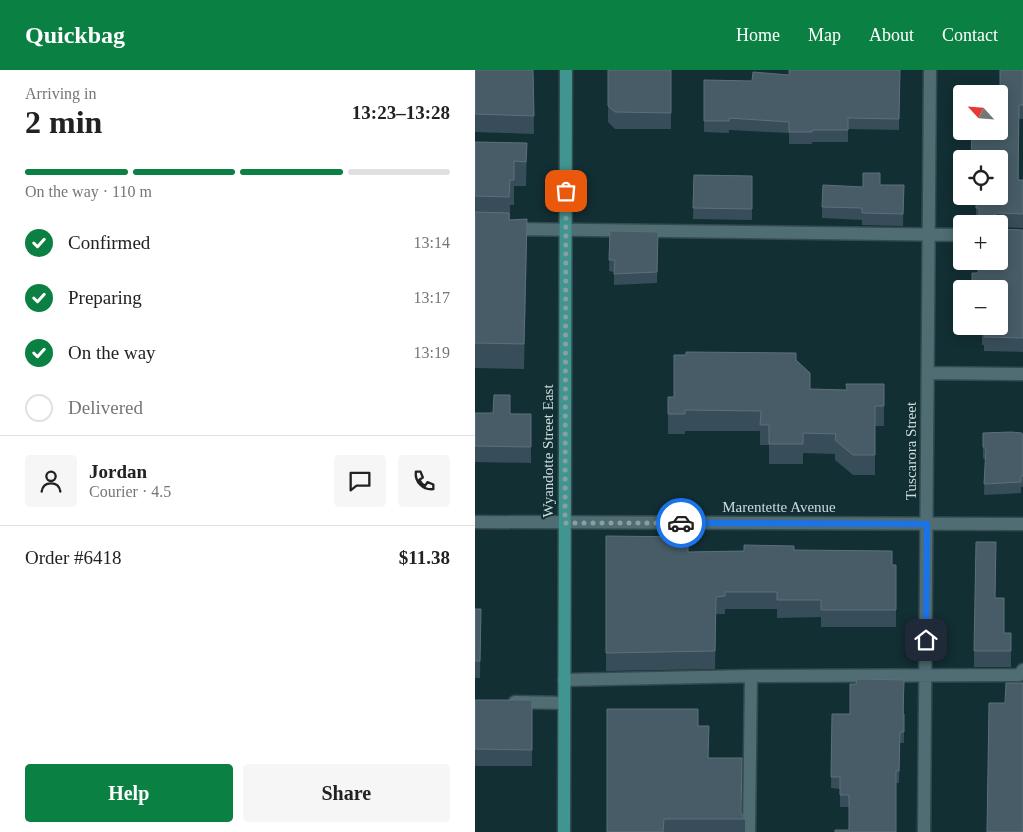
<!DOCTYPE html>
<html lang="en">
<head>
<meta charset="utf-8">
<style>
  :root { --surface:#fff; --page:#f6f6f6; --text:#222; --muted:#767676; --line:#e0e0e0; --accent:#0b8043 }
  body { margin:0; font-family:Georgia,serif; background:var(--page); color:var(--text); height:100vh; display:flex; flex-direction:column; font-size:19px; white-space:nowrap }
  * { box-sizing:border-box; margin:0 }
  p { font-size:16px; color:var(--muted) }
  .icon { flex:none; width:28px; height:28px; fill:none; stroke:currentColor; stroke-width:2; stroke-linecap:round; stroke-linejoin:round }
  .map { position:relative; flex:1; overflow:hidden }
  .sheet { display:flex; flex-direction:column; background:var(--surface); width:475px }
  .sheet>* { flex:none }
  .needle { width:32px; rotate:296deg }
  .controls { position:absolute; left:478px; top:15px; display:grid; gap:10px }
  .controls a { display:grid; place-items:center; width:55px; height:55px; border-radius:5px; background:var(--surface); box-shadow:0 2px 12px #0003; font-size:25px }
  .pin { position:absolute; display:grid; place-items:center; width:42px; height:42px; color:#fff; margin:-21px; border-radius:10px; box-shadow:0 2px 8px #0006 }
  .courier { position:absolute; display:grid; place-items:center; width:50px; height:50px; margin:-25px; border:4px solid #1a73e8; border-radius:50%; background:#fff; color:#222; box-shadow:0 1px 6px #0007 }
  .overview em { font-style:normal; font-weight:700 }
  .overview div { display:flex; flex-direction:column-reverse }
  .overview { display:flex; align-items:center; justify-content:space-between; height:85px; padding:0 25px }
  h1 { font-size:32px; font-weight:700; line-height:38px }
  .bar { display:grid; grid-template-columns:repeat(4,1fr); gap:8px 5px; align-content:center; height:60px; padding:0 25px }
  .bar i { height:6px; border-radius:4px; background:var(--line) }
  .bar .selected { background:var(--accent) }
  .bar p { grid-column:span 4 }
  .line { display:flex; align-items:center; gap:12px; padding:0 25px; border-top:1px solid var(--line) }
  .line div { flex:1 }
  .round { display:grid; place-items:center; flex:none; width:52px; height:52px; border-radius:5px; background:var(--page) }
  ol { padding:0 25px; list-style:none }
  li { display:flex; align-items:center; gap:15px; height:55px }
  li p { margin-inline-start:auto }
  li .icon { padding:5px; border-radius:50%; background:var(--accent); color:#fff; stroke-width:4 }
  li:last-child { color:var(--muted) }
  li i { width:28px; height:28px; border:2px solid var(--line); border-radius:50% }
  .button { display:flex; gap:10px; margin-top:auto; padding:10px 25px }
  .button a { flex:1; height:58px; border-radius:5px; background:var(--accent); color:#fff; font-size:20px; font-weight:700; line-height:58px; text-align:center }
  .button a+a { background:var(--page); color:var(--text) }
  header { display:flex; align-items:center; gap:30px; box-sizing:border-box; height:70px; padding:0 25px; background:var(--accent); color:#fff }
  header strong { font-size:24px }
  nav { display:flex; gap:28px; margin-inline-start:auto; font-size:18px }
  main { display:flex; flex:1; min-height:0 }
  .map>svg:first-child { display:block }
</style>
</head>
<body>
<header>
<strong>Quickbag</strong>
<nav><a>Home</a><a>Map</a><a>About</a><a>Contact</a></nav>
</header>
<main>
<section class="sheet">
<div class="overview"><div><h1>2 min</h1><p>Arriving in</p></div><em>13:23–13:28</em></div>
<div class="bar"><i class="selected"></i><i class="selected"></i><i class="selected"></i><i></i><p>On the way · 110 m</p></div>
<ol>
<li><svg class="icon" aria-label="check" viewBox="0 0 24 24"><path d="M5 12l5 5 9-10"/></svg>Confirmed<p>13:14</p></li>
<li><svg class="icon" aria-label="check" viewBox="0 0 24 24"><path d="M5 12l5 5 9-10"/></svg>Preparing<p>13:17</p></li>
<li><svg class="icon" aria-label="check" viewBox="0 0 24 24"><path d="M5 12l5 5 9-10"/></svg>On the way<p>13:19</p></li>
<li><i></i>Delivered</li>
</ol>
<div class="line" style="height:90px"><a class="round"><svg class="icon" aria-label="person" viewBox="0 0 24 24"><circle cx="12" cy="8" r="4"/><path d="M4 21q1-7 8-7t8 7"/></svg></a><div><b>Jordan</b><p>Courier · 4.5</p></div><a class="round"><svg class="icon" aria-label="chat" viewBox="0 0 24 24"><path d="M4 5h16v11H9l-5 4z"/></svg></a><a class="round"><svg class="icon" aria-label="phone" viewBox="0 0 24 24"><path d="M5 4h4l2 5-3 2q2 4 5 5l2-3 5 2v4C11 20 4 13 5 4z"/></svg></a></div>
<div class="line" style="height:65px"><div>Order #6418</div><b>$11.38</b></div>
<div class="button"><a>Help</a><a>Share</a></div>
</section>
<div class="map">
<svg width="548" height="762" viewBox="0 0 548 762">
  <rect width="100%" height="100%" fill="#122f34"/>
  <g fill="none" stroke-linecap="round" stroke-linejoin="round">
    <!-- minor casing -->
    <g stroke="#354a4e" stroke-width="15">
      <path id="minor" d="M36,159L486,165
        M453,303L548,304
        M0,452L548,454
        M89,610L276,606L544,605L548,600
        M40,632L89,633
        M274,762L276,606
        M449,762L455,0"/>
    </g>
    <!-- major casing -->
    <g stroke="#354a4e" stroke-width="15">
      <path id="major" d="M89,762L91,0"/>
    </g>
    <!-- minor -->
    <use href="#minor" stroke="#4f6d73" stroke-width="12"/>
    <!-- major -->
    <use href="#major" stroke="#419591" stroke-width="12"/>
  </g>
  <!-- wall -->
  <path fill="#374d59" d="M0,0H58L59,64L0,62Z
    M133,0H196V59H140L133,52Z
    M425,0L424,60L373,59V72H337V74H314V63L254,60V63L229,62V10L277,11L314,5Z
    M548,0V49H544V110H548V158L524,157L504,152H501V126L525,35Z
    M0,72L52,73L51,116H39V135H35V150L52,174L49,299L0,298Z
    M219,105L277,106V150L218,149Z
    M405,115H429L428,156L387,155V150L347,148V137L388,117Z
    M548,160V282L509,281V275H507V256H524L503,203Z
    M135,161L183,162L182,213L139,215V202L134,201Z
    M321,290L335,319L371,320L409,314V356H400V405H378L360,390V384L328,383V394H294V375H285V361H210V364H193V327H199Z
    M0,343L56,344V393L0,392Z
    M508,363L548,365V417H546V423L509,425L510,390L508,388Z
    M131,466L213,482L319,480L417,495H421V557H346V547L302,548V539H250V544H241L240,599L131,601Z
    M520,528L529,563H536V597H499V581Z
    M0,539H6L5,608H0Z
    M429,622V673H425L424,713H421L374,760V737H365V719L356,718L357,644H375Z
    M0,630H57V696H0Z
    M223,656L234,688L266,743L267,745L270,749V762H132Z"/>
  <!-- shaded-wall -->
  <path fill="#223a44" d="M524,143V157V154H516V150L517,146Z
    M52,149V174L49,299V274Z"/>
  <!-- building -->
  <path fill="#475c67" stroke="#5c707a" d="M0,0H58L59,46L0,44Z
    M133,0H196V43L140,42L133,36Z
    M314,0H425L424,49L373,48V60H337V62H314V52L254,48V51H229V10L277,11L278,2L314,5Z
    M525,0H548V35H544L543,110H548V144L524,143L517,146L516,150L517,154H504V138H501V126H524V89H496L497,61H524V35H525Z
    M0,72L52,73L51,92L39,91V110H35L34,127L0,126Z
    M388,103H405V115H429L428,144L387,143V138L347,137L348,115L388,117Z
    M219,105L277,106V139L218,138Z
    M0,142L34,143V150L52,149L49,274L0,273Z
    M524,159L548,160V268L509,267L510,261H507V256H524V219H497V203H503L504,191H524Z
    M135,161L183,162L182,202L139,204L140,190H134Z
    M211,282L321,283V290L335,303V319L372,320L371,314H409V336H400V385H378L360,370L361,364L328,363V374H294V355H285L286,341L210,340V344H193V327H199V285H211Z
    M19,325H35V344H56V377L0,376V343H18Z
    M536,362L547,363V365H548V406H546V412L509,414L511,379L508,377V363Z
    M131,466L213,467V482L269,481V475L319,476V480L417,481V495H421V540H346V530H302V522H250V526L241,527L240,581L131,583Z
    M501,472H521L520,528H529V563H536V581H499Z
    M0,539H6L5,591H0Z
    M382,609L429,610L428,644H429V662H425L424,701H421V762H360V760H374V725H365V707H356L357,644H375V614H381Z
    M531,613H548V762H512L514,633H530Z
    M0,630H57V680L0,679Z
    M132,639H223V656H234L233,688H267L266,742L267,745L270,749H189L188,762H132Z"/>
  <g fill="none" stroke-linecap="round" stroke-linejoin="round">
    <!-- done -->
    <path stroke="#8a9fa2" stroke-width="5" stroke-dasharray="0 9" d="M91,121L90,453H206"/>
    <!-- route -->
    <path stroke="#1a73e8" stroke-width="6" d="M206,453L452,454L451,570"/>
  </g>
  <g text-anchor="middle" stroke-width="4" stroke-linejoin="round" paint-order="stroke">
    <!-- street labels -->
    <g font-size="15" fill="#cbdbde" stroke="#122f34">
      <text transform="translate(73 381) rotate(-90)" y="5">Wyandotte Street East</text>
      <text transform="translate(436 381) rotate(-90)" y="5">Tuscarora Street</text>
      <text x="304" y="442">Marentette Avenue</text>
    </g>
  </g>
</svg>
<div class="controls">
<a><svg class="needle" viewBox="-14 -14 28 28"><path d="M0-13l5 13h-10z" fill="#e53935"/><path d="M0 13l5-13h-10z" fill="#767676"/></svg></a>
<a><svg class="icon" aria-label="locate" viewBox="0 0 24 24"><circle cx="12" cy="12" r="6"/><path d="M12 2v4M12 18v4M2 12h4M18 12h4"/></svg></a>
<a>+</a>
<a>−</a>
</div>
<div class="pin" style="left:91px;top:121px;background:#ea580c"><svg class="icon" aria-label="bag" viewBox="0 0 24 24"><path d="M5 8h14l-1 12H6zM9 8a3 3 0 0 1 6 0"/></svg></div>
<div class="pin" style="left:451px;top:570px;background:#1f2937"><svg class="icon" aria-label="home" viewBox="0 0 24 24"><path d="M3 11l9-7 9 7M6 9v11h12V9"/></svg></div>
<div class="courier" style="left:206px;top:453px"><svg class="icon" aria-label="car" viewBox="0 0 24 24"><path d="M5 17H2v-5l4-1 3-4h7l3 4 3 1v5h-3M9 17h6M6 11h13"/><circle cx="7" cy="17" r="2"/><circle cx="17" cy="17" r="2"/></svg></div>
</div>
</main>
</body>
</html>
